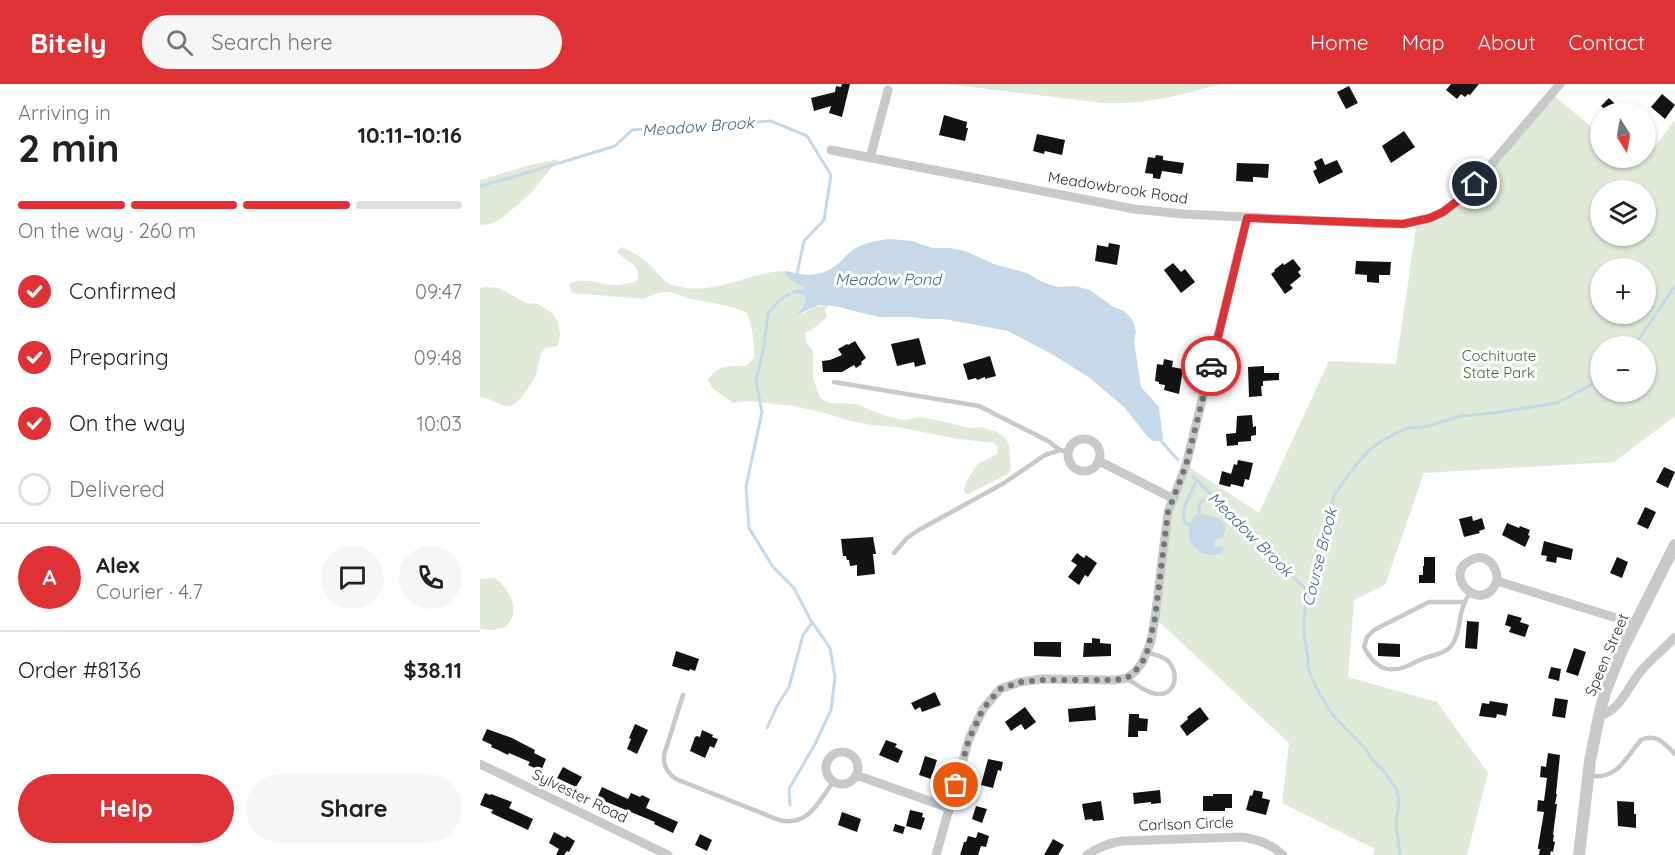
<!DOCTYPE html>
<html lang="en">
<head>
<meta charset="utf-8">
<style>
  :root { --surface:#fff; --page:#f6f6f6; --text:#222; --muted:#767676; --line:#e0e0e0; --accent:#df3236 }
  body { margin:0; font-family:Quicksand,sans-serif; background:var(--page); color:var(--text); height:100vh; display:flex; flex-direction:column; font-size:22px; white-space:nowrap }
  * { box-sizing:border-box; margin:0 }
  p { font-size:20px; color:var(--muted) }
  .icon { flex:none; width:33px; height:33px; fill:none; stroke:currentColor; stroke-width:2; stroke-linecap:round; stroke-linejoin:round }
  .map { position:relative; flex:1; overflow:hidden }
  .sheet { display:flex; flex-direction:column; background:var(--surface); width:480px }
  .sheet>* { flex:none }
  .needle { width:39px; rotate:169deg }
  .controls { position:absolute; left:1110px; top:18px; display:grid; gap:12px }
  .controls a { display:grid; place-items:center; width:66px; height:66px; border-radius:50%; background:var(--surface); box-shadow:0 2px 4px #0004; font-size:30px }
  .pin { position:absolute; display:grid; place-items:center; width:51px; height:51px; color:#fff; margin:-26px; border:3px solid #fff; border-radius:50%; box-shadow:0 2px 6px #0007 }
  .courier { position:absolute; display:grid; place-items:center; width:60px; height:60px; margin:-30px; border:4px solid #df3236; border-radius:50%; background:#fff; color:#222; box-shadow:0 2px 8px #0007 }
  .head em { font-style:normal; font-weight:800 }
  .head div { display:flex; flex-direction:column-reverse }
  .head { display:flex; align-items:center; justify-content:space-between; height:102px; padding:0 18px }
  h1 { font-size:39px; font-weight:800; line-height:45px }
  .bar { display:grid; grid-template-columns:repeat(4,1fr); gap:9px 6px; align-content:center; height:72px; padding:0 18px }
  .bar i { height:8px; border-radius:4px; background:var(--line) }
  .bar .current { background:var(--accent) }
  .bar p { grid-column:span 4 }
  .line { display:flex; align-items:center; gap:15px; padding:0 18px; border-top:2px solid var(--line) }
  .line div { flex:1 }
  .round { display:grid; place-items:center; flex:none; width:63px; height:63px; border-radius:32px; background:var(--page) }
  ol { padding:0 18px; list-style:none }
  li { display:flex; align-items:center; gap:18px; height:66px }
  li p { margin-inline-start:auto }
  li .icon { padding:6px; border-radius:50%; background:var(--accent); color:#fff; stroke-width:4 }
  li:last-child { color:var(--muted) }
  li i { width:33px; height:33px; border:3px solid var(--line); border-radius:50% }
  .primary-button { display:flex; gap:12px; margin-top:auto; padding:12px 18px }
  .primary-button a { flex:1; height:69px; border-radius:36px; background:var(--accent); color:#fff; font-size:24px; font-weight:800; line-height:69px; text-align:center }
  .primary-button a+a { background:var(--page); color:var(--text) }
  header { display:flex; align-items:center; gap:36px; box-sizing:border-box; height:84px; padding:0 30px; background:var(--accent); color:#fff }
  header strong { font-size:28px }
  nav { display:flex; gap:33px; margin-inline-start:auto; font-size:21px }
  .search { width:420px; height:54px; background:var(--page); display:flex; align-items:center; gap:15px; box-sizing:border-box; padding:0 21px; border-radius:33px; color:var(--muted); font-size:22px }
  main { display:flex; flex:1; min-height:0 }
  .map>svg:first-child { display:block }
</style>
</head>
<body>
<header>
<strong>Bitely</strong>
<div class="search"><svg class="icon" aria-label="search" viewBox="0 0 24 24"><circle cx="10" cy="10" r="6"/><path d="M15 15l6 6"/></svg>Search here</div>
<nav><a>Home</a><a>Map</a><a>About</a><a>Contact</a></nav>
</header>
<main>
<section class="sheet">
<div class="head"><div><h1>2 min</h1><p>Arriving in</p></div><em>10:11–10:16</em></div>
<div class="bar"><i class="current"></i><i class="current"></i><i class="current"></i><i></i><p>On the way · 260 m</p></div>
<ol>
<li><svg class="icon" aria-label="check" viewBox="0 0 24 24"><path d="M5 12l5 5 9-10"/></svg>Confirmed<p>09:47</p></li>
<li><svg class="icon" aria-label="check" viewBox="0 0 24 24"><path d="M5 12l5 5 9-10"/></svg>Preparing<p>09:48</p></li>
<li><svg class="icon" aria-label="check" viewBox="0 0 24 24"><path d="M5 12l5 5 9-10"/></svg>On the way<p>10:03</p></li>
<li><i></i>Delivered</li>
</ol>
<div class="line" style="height:108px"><b class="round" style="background:var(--accent);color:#fff">A</b><div><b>Alex</b><p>Courier · 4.7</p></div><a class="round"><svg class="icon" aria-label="chat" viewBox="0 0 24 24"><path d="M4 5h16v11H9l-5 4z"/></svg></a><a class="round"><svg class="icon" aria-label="phone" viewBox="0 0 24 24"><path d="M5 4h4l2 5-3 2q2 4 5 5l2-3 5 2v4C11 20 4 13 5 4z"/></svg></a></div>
<div class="line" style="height:78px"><div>Order #8136</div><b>$38.11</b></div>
<div class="primary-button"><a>Help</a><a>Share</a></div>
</section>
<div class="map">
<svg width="1195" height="771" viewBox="0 0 1195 771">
  <rect width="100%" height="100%" fill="#fff"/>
  <!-- green -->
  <path fill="#e1e9d9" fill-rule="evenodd" d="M466,0H740C702,11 664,21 624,19Z
    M1071,9L1120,50V74H1148L1158,81L1166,74L1195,36V332L1134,378L944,389L905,501L874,516L868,593L957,618L1008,689L987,771H893L895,765L802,719L809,659L675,534L685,443L706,381L779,429L849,277L916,280L937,138L974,120ZM1120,106H1166V152H1120ZM1120,184H1166V230H1120ZM1120,262H1166V308H1120Z
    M79,75L51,109L21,135L11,140L0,141V96L50,81Z
    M142,163C152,168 161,173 169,180C177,188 182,197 193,201C233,214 268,187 307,187L304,189L325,205L310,210L316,209L324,212L326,216L323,223L315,231C328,230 333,220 348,222L345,226L347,232C342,239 333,245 325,249L326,258L333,267V294L340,314L349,319L376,320L406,332L423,336L441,333L461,337L489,344L502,343L517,348L526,354L529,362L531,385L528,390L486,411L484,405L487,396L498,380L517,370L518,364L514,359L478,355L418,343L392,341L366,336L349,330L314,322L268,317L253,319L232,304L228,295C239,280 249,282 266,282L274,274C275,258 272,244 267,229C250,220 230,219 211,215C203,213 195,208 187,208C179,208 172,211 164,215L92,209L89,200C103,192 117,200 132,201C140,202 149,199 157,197C162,178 146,180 137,167Z
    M5,203L19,204L46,219L58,220L72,229L78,238L80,250L78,262L65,264C58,272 59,282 56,291C55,295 39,318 36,319C34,321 30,322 27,322C20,322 11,314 0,313V204Z
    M15,494C42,514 41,553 0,545V495Z"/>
  <!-- water -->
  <path fill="#c5d9e9" d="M410,155L432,157L452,164H470L485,167L514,180L547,189L562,198L578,203L595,202L610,206L632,222L644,227L652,235L656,247L654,258L661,303L679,323L683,355L681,357H673L667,352L645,324L610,294L570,269L528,247L464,235H447L430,233H399L354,222L339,221L314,232L323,223L326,216L324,212L316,209L309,210L315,206L324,204L308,194L304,189L307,187C327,193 343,193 360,178C365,173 371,166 378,163C388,158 399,156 410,155Z
    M719,430C732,432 754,435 742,454L737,455L734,459L735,463L742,462L744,466C733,478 711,467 709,452C708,445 711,439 713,432Z"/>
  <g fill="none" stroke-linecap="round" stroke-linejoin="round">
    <!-- stream -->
    <path stroke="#c5d9e9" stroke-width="3" d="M0,102L33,93L135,62L152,46L291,37L327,52L351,91L344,136L324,157L317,190
      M309,210L299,217L288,229L284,262L276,297L282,328L266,403L269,444L293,483L314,504L330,535L350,564L355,593L351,626L335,660L309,705L310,721
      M1154,262L1195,202
      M681,357L698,376
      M713,392L798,479L828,507
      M719,430V421L722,417L728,415L736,416
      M710,441L705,439C699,424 712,409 717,396
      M287,644L297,622L309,603L323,551L332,539
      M920,771L916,739L919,717L917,706L904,687L891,674L885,664L851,629L835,601L828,584V574L824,550V535L828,507L840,472L844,445L854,412L871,387L888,367L900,358L926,344L944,343L981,332L1013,329L1077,319L1120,296"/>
  </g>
  <!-- building -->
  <path fill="#131313" d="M362,0H370L362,33L349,29L351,22L334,27L331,14L355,8L356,2L361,3Z
    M971,0H999L990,11L988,10L985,13L981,10L977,15L966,6Z
    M869,2L878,19L866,25L857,8Z
    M1182,10L1195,21L1185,35L1171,23Z
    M1129,14L1137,22L1131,28H1128L1121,22Z
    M464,31L487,38L486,44H488L485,57L459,51Z
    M924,47L935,63L911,79L902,62Z
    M557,50L585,56L582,71L565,67L564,70L553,67Z
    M676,71L683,72V76L704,79L702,90L682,87L680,95L673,94V90L665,89L668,73L675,74Z
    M842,74L845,81L857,76L863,88L839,100L833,87L837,85L834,78Z
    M757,79L789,80L788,94L773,93V98L756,97Z
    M629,159L640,161L637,181L615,177L617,161L628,163Z
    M813,175L821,185L818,188L821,192L810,201L813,204L805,210L791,190L795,187L794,186L803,179L804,181Z
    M876,177L911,178L910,191H899V199L887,198V191L875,190Z
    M693,179L701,188L705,185L715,198L701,209L684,186Z
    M439,254L446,280L435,283L434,278L417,282L411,260Z
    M375,257L386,274L381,278L382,280L376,284L374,281L362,288H343L342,277L350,276L362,271L358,265L367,260L368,261Z
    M510,272L516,292L505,295V293L497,296L496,294L488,296L483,280Z
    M684,275L693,277L692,283L703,285L699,310L684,306L685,301L679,300V298L675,297L677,280L683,281Z
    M784,282V289H799V296L783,297V302H781L782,312L769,313L768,283Z
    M772,331L773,343L776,342V351L771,352V357L758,358V361L747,362L746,350L756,349L757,332Z
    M758,376L773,379L769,396L765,395L763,403L751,400L750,403L739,400L742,387L751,390L754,380L757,381Z
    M1184,383L1195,388L1188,404L1176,398Z
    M1165,423L1176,428L1168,445L1157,440Z
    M992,432L993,437L1002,434L1005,445L999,447L1000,449L984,453L979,435Z
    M1027,439L1039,444L1040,442L1050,446L1048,451L1050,452L1045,463L1022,451Z
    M393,453L396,470H393L395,490L377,492V481L370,482L369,476H367L366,472H363L361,455Z
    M1064,457L1093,465L1091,476L1077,473L1076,479L1066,477L1067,472L1061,471Z
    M597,469L604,474L606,471L617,479L608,493L605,491L599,501L588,493L597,481L591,477Z
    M944,473H955V499H939V491H943V482H944Z
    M1137,473L1148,478L1142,494L1130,489Z
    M1028,530L1042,534L1040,538L1049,541L1045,553L1029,548L1031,543L1025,541Z
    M987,537L999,538L997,565L985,564Z
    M612,554L620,555V559L631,560V572L603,573L604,559H612Z
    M554,558H581V573L554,572Z
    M898,559L920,560V573L898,572Z
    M1094,564L1106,568L1098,592L1086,588Z
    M196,567L219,575L215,587L210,585L209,587L192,582Z
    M1071,583L1081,585L1079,597L1068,594Z
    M455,608L461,621L442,628L440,623L435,626L431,619Z
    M1075,614L1088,616L1085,634L1072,632Z
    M1010,617L1028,620L1026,632L1017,630L1016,634L999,632L1002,619L1009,620Z
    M615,622L616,636L589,638L588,625Z
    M545,623L556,638L545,646L541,640L531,647L525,638Z
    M720,623L729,635L707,652L700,642L708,635L707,633Z
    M649,630H659V634L668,635L667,647H658V653H648Z
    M155,640L168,646L157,670L147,665L151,655L149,654Z
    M7,645L32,654L55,666L54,669L66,675L61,687L48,681L50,678L29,669L28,671L18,666L11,663L12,661L2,656Z
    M222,646L233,651L232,653L238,655L234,664L230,662L225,674L210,667L215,653L217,652L220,653Z
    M406,656L417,660L415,663L423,667L418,679L399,671Z
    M1068,669L1080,671L1076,710H1077L1075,720H1077L1073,751H1074L1073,757L1075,758L1073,768L1071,767L1070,771H1059L1060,765H1058V763L1064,728L1057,727L1058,716L1064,717L1067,694L1060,693L1061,682L1066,683Z
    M445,672L457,676L451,695L439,691Z
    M508,675L523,678L521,687L518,686L513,704L501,701Z
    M83,683L102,693L96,703L77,694Z
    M122,703L148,715L151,709L160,713L162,711L170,715L166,724L198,738L193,749L174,740L175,738L117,714Z
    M680,706L681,719L671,720V718L654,720L653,709Z
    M774,706L783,708L782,714L790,716L786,731L766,726L770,711L772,712Z
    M5,709L10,711L11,710L32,718L29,724L53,735L48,746L11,729L13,726L0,721Z
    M733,710H752V724H745V727H723V712H733Z
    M621,717L624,736L613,737L612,735L605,736L602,720Z
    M1137,717L1154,718V730H1156V744L1138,742Z
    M496,722L507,725L502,739L492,735Z
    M430,726L443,729L442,733L445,734L441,746L426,742Z
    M362,728L381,735L377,748L358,741Z
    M415,740L425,743L423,750L413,747Z
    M74,748L85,754L87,752L95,757L89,768L87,767L84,771H76L79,765L69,759Z
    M498,748L509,752L506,763L501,762L498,771H480L484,758H486L488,752L496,754Z
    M220,750L232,756L227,767L215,761Z
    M573,755L584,761L578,771H564Z"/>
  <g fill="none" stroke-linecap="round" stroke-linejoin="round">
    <!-- service -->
    <path stroke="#c9c9c9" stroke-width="4.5" d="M354,298L499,322L568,357L580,366L588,368
      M414,469L427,454L437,447L524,399L565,371L580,366
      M983,518H949L894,546L887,553L884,563C893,581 905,590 925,583C931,581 937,577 942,575C952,571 966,570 972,561C983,545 976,528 990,509
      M648,595C656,600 668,610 678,610C696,611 699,589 689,578C684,572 674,571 667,568
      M203,611L184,671C183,682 187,689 196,695L299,736C328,743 339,718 353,698
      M1110,692C1139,695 1145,674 1161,656C1177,649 1185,660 1195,670"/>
    <!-- minor -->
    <path stroke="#c9c9c9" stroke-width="9" d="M351,66L654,125L703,130L908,140H923L950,134L963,128L985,111L1080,0
      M390,74L408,6
      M588 371a16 16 0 1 1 32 0a16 16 0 1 1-32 0Z
      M619,377L692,414
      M1017,497C1003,533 960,491 991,476C1006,468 1018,482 1017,497L1156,540
      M1119,632C1140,628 1148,602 1161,587C1171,575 1184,565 1195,553
      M346 684a16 16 0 1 1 32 0a16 16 0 1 1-32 0Z
      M0,680L188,771
      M376,691L469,724
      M456,771L489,655L503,625L520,605L540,598L562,595L635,596L647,594L656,587L663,577L671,557L675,534L688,428L706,381L767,134
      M607,771C619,763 629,759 642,757L762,753C779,756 791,760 803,771"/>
    <!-- tertiary -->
    <path stroke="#c9c9c9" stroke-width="12" d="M1099,771L1110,677L1119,632L1125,608L1142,566L1195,461"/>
  </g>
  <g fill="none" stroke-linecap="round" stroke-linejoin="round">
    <!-- done -->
    <path stroke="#767676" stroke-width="6" stroke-dasharray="0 10.8" d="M476,701L489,655L503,625L520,605L540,598L562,596H635L647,594L656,586L663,577L667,568L675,534L688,428L706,381L731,282"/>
    <!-- route -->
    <path stroke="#df3236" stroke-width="8" d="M731,282L767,134L923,140L950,134L963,128L985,111L995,100"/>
  </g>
  <g text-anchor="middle" stroke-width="6" stroke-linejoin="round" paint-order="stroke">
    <!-- street labels -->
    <g font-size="15" fill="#2c2c2c" stroke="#fff">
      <text transform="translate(638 104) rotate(9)" y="5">Meadowbrook Road</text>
      <text transform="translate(1127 571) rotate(-67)" y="5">Speen Street</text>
      <text transform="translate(100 712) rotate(26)" y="5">Sylvester Road</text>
      <text transform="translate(706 740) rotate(-2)" y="5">Carlson Circle</text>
    </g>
    <!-- park labels -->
    <g font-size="15" fill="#4d653b" stroke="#fff">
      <text x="1019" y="277">Cochituate<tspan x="1019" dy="17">State Park</tspan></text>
    </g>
    <!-- water labels -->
    <g font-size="16" font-style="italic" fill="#3d698a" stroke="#fff">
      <text transform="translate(218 42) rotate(-4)" y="6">Meadow Brook</text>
      <text x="408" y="201">Meadow Pond</text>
      <text transform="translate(771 450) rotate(45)" y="6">Meadow Brook</text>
      <text transform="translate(839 473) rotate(-76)" y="6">Course Brook</text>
    </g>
  </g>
</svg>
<div class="controls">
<a><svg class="needle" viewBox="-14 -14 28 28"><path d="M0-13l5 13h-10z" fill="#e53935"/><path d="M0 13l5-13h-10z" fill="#767676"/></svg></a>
<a><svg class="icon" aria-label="layers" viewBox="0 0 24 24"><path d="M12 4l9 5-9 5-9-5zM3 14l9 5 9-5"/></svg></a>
<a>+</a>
<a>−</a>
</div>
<div class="pin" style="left:476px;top:701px;background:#ea580c"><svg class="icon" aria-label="bag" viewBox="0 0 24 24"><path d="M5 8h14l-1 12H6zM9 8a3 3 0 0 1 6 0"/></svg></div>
<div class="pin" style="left:995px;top:100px;background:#1f2937"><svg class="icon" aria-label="home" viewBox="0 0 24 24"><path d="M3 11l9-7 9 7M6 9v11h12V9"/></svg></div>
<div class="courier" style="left:731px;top:282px"><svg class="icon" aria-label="car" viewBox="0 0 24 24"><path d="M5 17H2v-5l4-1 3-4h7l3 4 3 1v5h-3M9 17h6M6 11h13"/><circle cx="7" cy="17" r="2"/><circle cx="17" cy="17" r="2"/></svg></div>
</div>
</main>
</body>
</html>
